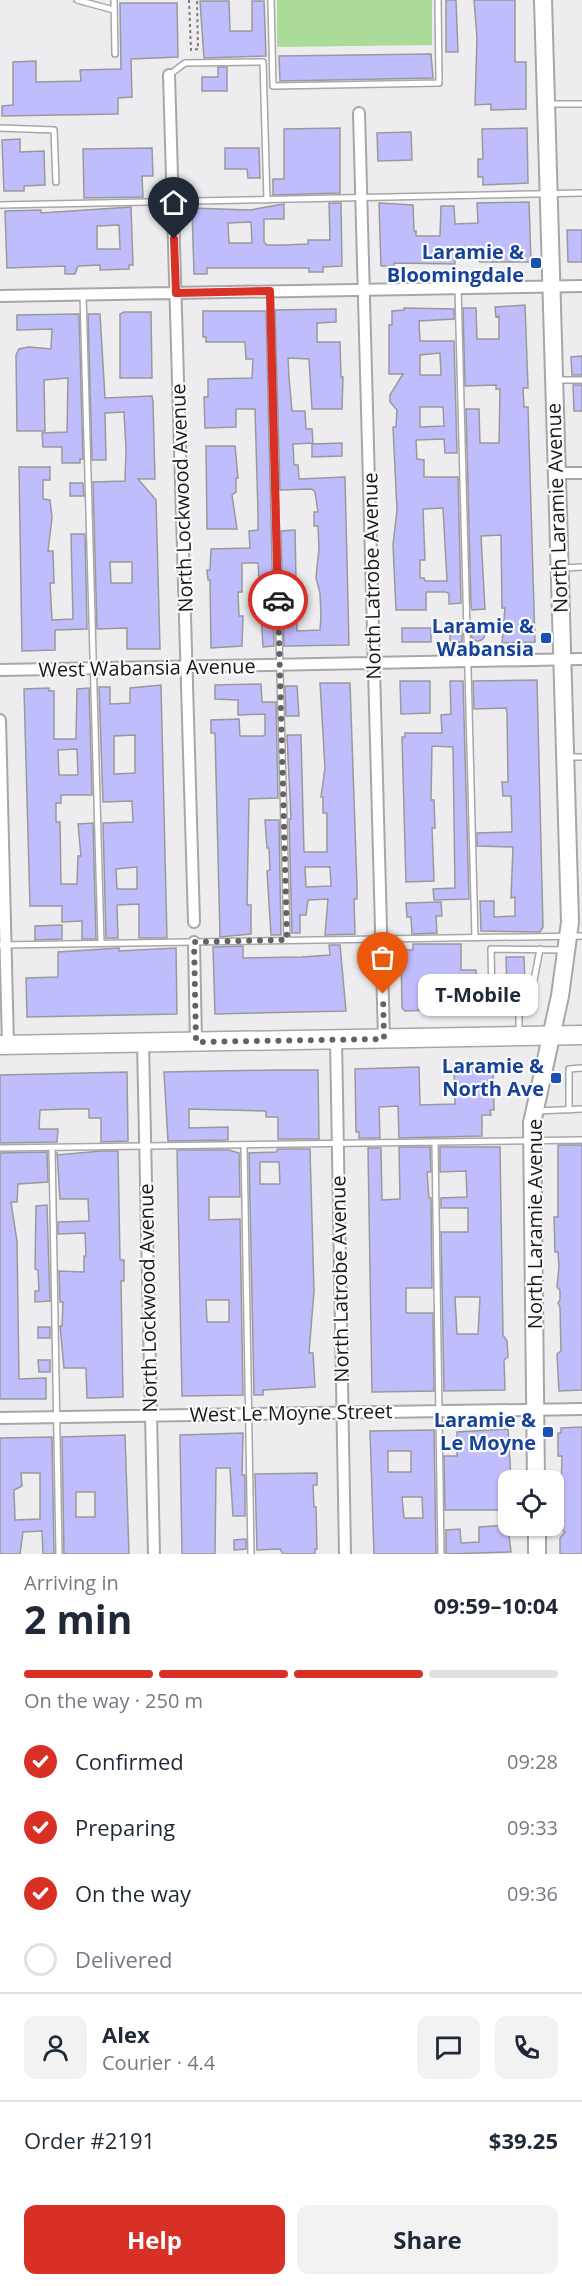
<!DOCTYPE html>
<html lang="en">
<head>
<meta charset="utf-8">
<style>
  :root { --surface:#fff; --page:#f2f2f3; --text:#1f2937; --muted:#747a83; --line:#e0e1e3; --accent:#d93025 }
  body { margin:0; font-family:"Open Sans",sans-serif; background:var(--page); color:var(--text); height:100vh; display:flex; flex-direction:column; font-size:22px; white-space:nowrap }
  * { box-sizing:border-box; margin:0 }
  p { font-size:20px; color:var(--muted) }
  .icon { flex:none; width:33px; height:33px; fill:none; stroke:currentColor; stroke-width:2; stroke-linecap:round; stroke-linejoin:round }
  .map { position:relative; height:1554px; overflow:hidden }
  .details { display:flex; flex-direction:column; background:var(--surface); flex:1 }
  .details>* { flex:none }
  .buttons { position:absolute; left:498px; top:1470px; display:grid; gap:12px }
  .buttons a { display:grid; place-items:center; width:66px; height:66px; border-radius:12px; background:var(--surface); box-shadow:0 2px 4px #0004; font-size:30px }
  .pin { position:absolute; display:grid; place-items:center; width:51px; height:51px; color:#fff; margin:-62px -26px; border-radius:50% 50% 50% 0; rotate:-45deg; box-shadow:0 0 6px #0007 }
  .pin .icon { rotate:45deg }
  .courier { position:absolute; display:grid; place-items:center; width:60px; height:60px; margin:-30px; border:4px solid #d93025; border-radius:50%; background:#fff; color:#222; box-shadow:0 2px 8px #0007 }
  .bubble { position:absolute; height:42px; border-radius:12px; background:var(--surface); box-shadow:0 2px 4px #0004; font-size:20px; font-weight:700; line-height:42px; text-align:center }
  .overview em { font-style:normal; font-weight:700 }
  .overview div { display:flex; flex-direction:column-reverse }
  .overview { display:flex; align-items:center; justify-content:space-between; height:102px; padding:0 24px }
  h1 { font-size:39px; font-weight:700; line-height:45px }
  .bar { display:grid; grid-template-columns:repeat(4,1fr); gap:9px 6px; align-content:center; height:72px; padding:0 24px }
  .bar i { height:8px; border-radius:4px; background:var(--line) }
  .bar .active { background:var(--accent) }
  .bar p { grid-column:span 4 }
  .line { display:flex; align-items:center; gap:15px; padding:0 24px; border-top:2px solid var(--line) }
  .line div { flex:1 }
  .round { display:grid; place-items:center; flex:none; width:63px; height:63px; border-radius:12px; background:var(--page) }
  ol { padding:0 24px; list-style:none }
  li { display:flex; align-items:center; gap:18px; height:66px }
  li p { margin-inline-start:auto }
  li .icon { padding:6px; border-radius:50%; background:var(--accent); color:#fff; stroke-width:4 }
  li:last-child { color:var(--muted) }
  li i { width:33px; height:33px; border:3px solid var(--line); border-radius:50% }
  .cta { display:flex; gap:12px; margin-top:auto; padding:12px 24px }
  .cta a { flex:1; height:69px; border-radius:12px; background:var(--accent); color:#fff; font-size:24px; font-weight:700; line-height:69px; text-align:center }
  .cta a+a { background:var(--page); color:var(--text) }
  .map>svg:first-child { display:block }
</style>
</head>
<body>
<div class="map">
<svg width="582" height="1554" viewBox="0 0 582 1554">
  <rect width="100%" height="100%" fill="#ededef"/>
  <!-- green -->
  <path fill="#abdb99" d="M277,0H432V45L277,47Z"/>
  <!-- building -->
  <path fill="#c0bdfc" stroke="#99999a" stroke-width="1.5" fill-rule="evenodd" d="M446,0H456L458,52H446Z
    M474,0H515V62H526V109L491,110V104L475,105L477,38Z
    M200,1H229L230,31H252V1H264L266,56L204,58Z
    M120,3H177L178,57L131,59L132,97L118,98V114L2,116V106L13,105V62L36,61V82L81,81L80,70L121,69Z
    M431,54L433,78L280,81L279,56Z
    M218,67H227V91H202V77H218Z
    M340,128V193L273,195V179H284V129Z
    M527,128L528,183L483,185V177H478V159H483L482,129Z
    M411,132L412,160L378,161L377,133Z
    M20,139V152L44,151L45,185L24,186V191H4L2,140Z
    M152,148L153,176H142L143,197L84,198L83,149Z
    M225,148H259L260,178H248L247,169H225Z
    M529,202L531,262H480L478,259L455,260V264L394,263V266H381L379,203L413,205L414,231H416V236H440L441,206H454L455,224L478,223L477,203Z
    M329,203H341L342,266L323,267V272H309V268H207V274H194L192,208L250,210L284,204V219H264V242L267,245H284L308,244V240H330ZM251,222L252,243H229L228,223Z
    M131,207L133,265H129V269L100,270V265L78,266L75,274H65V266L7,268L5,211L41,210V213ZM119,225L120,249H97V226Z
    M567,230H582V262H568Z
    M525,305L528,388H523L524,407H528L535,642L502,643L505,608H502L501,535L481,536L485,609L472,610L471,606L466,409H479L480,443H499L500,389H496V385L465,386L463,308H476L477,339H499V316L496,317L495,307Z
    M404,308L454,309V319L419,321L420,341H454L457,453H445L444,439L416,440L417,459L424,460V477H458L461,603L449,604V594L446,592H426V610H396L393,545L397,510L393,427H396L397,410L390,402V395L403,374H389V325H392V311L404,310ZM440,353L441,375H420V355ZM420,407H443L444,426L420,427ZM443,508L447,581H425L424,578H420V560H425L423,509Z
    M336,309V322L317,323V342H340L341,377H343L342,409H312L309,359L288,358L289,378L292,411H305L306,429H312L313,443L293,444L294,465H298L299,479L345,477L349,645L284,646L281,531L295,530L297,631L320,630L321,616L320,593L316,578L319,548L318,526H314V512H318L315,492L312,489L280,490L275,310Z
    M203,311H266L274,646L263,647L258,563H242V592H238L239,616H243L242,646L211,648L210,580H208L207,570H210L211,549L250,548L249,531L258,530V513L255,409H236V427L205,428L204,397H208V379L252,378L253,359H246L245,342H206V337H203Z
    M124,312H151L152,378H120V314Z
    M79,314L83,459H80V463H62V447H43L42,433L67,432L68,378L44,380L45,431H17L16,355L19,349L29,347L51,349L52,329L17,330V315Z
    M88,314H100L105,398L152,396L153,402L155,479H138L156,500L160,649H127V628L97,629L93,482L125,481L126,449L124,412L105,413L106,460H92ZM110,562H132V583H111Z
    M582,356V375H572L571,357Z
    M573,385H582V411H574Z
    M342,443V456L312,457V444Z
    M206,446H235L238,478H236V492L232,495L237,529H207Z
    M19,467H50V480H43V499L50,500L52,517L48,551H53L54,583H50L52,620L73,619L71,534H85L87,629L55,630V650L22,651Z
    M70,483H83L84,496H70Z
    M471 634a7 7 0 1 1 14 0a7 7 0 1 1-14 0Z
    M402,628H431V642H402Z
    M462,630V642L450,643V631Z
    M537,680L543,927L540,932L481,931L480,901H494V917L515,916V897L511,898L513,847L477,846V833L512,832L511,796H503L502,782H508L507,712L506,708L474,709L473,681Z
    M400,681H430V713L401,714Z
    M450,681H463L469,899L434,900L433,889L455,888L453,747L432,746L431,800H434L435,828H432L434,881L406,882L402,737H405V733H442L441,715L451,714Z
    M320,683H350L357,886V899H354L355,934L325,935L328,899L308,900L306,915H300V933H292L289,819H291L287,735H301L304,852H327V813H323V797H321L325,768ZM305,867H330L331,886L306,887Z
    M261,684L262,702H276L278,798L249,799L247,905H251V934L220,937L215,733H211V720L239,719L240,736H263L265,735V714L238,715V700L215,699V685Z
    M161,685L167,938H139V904L117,905L118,938H106L103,823L133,822L132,801L103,802L99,687H110V704L130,703V688ZM135,735V773L114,774V736ZM137,867V889H117L116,869Z
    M285,686H297L299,716H286Z
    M49,688V691H54V739H76L77,689L89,688L92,795H61V803H56V822H60L61,884H77L78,856H81L78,824L93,823L96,939H82V921L62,922V906H30L24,689ZM77,749L78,775H59L58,750Z
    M265,820H279L281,935H271L267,871L270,870L269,848H267Z
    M441,902L442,916H436L437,933L412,934L411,917H407L406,903Z
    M62,925V939L35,940V926Z
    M413,944H461V970H476L478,1008L405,1011L402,1008L401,950H413Z
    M329,945H340L346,1011L215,1014L213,947L243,946V958L302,957L330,955Z
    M119,948V951L176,948L177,1014L27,1017L26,978L58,977V952Z
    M506,957H524L525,983L519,988H507Z
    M419,1067L420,1105L455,1104L454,1067H493L494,1110H490L491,1115H482V1136L399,1138L398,1106L379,1107L380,1138H359V1132H356L355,1069Z
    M277,1070H318L319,1139H278V1117H266V1111L189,1109V1128L228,1127V1140L168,1141L164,1072Z
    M127,1072L128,1141L101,1142V1118H89V1109H71L40,1110L39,1129H58L57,1142L0,1143V1075Z
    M558,1145H582V1390L559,1391L557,1354L561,1351L560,1307L558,1303L560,1300V1290L557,1287L559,1267L558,1252H555L554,1217H558Z
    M399,1147H430L431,1172H427L429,1198H431L432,1288H406V1313H433L434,1391L372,1392L368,1148H381L382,1200L400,1199Z
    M440,1147H500L503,1335L507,1341L508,1357L504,1360L505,1390L444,1391L441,1232H468V1208H441V1198L467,1197L466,1171L440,1172ZM455,1297H480L478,1334H457Z
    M278,1149H310L314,1291L309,1353H313L315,1387L263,1390V1395H254L249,1153L276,1152ZM260,1162H279L280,1184H260Z
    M177,1150H229L239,1153L240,1197H209V1220L240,1219L243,1395L182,1396ZM206,1300H229V1322H207Z
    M101,1151H118L120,1260H124V1281H121L123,1397L91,1398H87L86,1368H64L60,1326H62L63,1302H60L59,1271L84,1272V1256H86L85,1233L58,1234V1222L89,1221L88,1199H60L57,1152V1155Z
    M47,1152L48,1182L18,1184L17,1202H11L17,1241L19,1379L46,1378V1399H0V1153Z
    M47,1205L50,1301L35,1302V1291H39L38,1270L35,1269L36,1206Z
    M38,1327H50V1338H38Z
    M38,1360H50V1372H39Z
    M582,1427V1554H560V1538L565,1532L560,1528L562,1456H558V1433H561V1428Z
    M508,1429L511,1480L508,1510H445L444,1456H457V1432Z
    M434,1430L436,1554H374L370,1431ZM388,1451H411V1472H388ZM402,1497H422L423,1518H404Z
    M243,1433L242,1475H245V1516H233L230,1468H216L215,1554H182L180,1435Z
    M125,1435L129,1554H64L62,1437ZM76,1492H95V1517H76Z
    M52,1437L54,1554H43L42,1531L23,1532L20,1554H0V1438ZM21,1473H40V1519L15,1520L14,1490L22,1486Z
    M317,1473V1485H313L314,1507H316L317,1549H315V1554H283L280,1549L257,1550L255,1474Z
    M508,1525L511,1552L446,1554V1530L460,1529L461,1543L479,1542V1527Z
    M246,1539V1549L234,1550V1540Z"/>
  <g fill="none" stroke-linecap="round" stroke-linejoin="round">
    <!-- lane casing -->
    <g stroke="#a7a7a9" stroke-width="8">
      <path id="lane" d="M77,0L114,10
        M114,0L115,54
        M271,0L273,86L439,83L438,0
        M169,75L185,63L263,62L267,200
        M548,104H582
        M0,128L54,130L56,182
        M0,205L582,193
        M458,288L475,938
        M270,291L287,940
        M83,295L101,943
        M557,380H582
        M563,568L582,567
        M566,757H582
        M0,945L582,936
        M519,996H531L540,949
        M519,1032V996L492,997L491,949L564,950
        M569,1110V1069L582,1068
        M537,1111L582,1109
        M435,1142L441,1554
        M244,1145L251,1554
        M0,1148L582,1140
        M52,1148L59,1554"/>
    </g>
    <!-- street casing -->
    <g stroke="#a7a7a9" stroke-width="14">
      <path id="street" d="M169,75L194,922
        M359,113L384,1039
        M0,296L582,286
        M556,473H582
        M0,670L582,659
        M0,720L8,1045
        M194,942L196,1042
        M336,1039L345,1554
        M143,1043L154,1554
        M0,1418L582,1409"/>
    </g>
    <!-- secondary casing -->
    <g stroke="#a7a7a9" stroke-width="20">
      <path id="secondary" d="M536,1480L532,1123L560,996L570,922L543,0
        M537,1526V1554"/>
    </g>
    <!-- primary casing -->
    <g stroke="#a7a7a9" stroke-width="21">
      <path id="primary" d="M0,1045L582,1035"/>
    </g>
    <!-- path -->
    <path stroke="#7b7b7c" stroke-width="2" stroke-dasharray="3 3" stroke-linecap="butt" d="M189,0L191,50L198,49L197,0"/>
    <!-- lane -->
    <use href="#lane" stroke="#fff" stroke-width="5"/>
    <!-- street -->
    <use href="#street" stroke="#fff" stroke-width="10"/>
    <!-- secondary -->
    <use href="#secondary" stroke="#fff" stroke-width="16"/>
    <!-- primary -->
    <use href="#primary" stroke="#fff" stroke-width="18"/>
  </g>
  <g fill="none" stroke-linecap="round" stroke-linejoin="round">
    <!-- done -->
    <path stroke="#636364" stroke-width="6" stroke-dasharray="0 10.8" d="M278,600L287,940L194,942L196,1042L384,1039L383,994"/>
    <!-- route -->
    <path stroke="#d93025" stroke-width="8" d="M174,239L176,293L270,291L278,600"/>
  </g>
  <!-- markers -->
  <g fill="#1a4fb4" stroke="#fbfbfc" stroke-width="2">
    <rect x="530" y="257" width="12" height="12" rx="3"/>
    <rect x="540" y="632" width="12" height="12" rx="3"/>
    <rect x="550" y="1072" width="12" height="12" rx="3"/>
    <rect x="542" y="1426" width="12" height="12" rx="3"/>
  </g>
  <g text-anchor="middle" stroke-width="4.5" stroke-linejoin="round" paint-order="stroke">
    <!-- transit labels -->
    <g font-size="20" font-weight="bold" fill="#164399" stroke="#fbfbfc" text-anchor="end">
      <text x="524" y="259">Laramie &amp;<tspan x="524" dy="23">Bloomingdale</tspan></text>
      <text x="534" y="633">Laramie &amp;<tspan x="534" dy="23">Wabansia</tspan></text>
      <text x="544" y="1073">Laramie &amp;<tspan x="544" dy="23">North Ave</tspan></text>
      <text x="536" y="1427">Laramie &amp;<tspan x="536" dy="23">Le Moyne</tspan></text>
    </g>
    <!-- street labels -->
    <g font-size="20" fill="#191919" stroke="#fbfbfc">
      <text transform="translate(182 498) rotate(-92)" y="7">North Lockwood Avenue</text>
      <text transform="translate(557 508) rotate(-92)" y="7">North Laramie Avenue</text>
      <text transform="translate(372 576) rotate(-91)" y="7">North Latrobe Avenue</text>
      <text transform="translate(147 668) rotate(-1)" y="7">West Wabansia Avenue</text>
      <text transform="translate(535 1224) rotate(-90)" y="7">North Laramie Avenue</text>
      <text transform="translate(340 1279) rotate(-91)" y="7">North Latrobe Avenue</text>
      <text transform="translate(148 1298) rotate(-91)" y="7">North Lockwood Avenue</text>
      <text transform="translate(291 1413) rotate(-1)" y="7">West Le Moyne Street</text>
    </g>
  </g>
</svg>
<div class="buttons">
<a><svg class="icon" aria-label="locate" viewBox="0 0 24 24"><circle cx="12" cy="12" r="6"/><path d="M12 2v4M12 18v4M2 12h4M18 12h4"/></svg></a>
</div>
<div class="pin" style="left:383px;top:994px;background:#ea580c"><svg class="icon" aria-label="bag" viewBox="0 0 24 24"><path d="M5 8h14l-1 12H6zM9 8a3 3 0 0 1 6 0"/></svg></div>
<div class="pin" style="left:174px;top:239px;background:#1f2937"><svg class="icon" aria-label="home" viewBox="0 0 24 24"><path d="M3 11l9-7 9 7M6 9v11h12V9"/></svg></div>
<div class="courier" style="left:278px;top:600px"><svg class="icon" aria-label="car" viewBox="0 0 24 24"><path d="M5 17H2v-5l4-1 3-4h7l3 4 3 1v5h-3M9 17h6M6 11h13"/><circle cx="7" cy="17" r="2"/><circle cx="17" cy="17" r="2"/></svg></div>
<div class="bubble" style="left:418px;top:974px;width:120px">T-Mobile</div>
</div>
<section class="details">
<div class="overview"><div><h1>2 min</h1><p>Arriving in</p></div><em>09:59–10:04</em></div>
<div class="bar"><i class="active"></i><i class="active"></i><i class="active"></i><i></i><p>On the way · 250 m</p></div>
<ol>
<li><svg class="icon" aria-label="check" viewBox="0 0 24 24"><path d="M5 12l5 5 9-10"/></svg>Confirmed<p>09:28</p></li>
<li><svg class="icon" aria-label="check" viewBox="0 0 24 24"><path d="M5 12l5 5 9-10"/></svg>Preparing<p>09:33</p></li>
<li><svg class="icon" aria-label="check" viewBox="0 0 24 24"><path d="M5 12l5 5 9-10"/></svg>On the way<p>09:36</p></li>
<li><i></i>Delivered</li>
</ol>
<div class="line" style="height:108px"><a class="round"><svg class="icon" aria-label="person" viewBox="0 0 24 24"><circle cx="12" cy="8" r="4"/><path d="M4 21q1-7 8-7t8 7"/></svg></a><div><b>Alex</b><p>Courier · 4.4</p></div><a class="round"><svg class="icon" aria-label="chat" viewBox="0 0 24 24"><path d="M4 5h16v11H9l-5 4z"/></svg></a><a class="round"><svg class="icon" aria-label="phone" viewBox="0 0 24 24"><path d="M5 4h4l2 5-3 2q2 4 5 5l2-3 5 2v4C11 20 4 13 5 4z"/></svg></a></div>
<div class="line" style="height:78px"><div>Order #2191</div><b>$39.25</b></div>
<div class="cta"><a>Help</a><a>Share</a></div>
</section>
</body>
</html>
